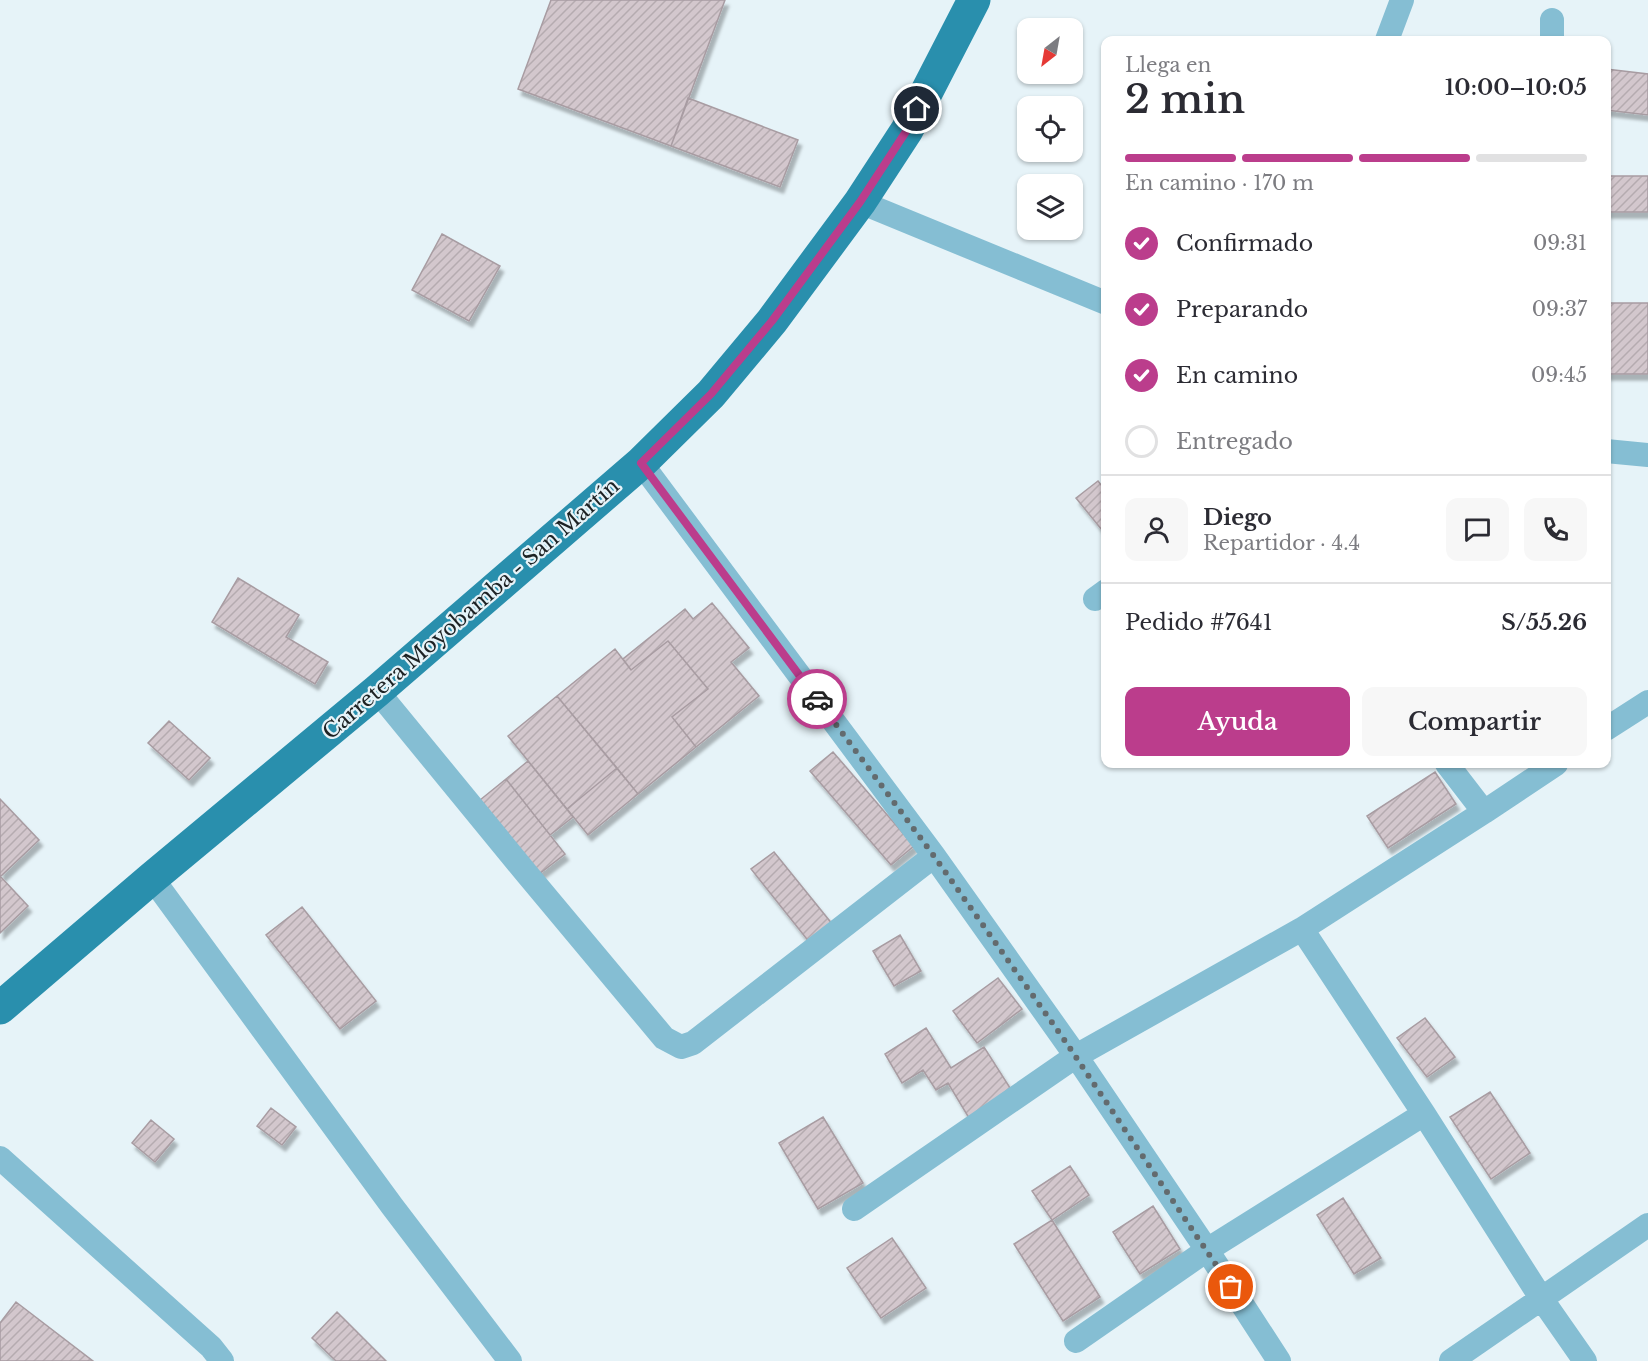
<!DOCTYPE html>
<html lang="es">
<head>
<meta charset="utf-8">
<style>
  :root { --surface:#fff; --page:#f7f7f7; --text:#2b2b33; --muted:#7c7c81; --line:#e1e1e2; --accent:#bb3d8c }
  body { margin:0; font-family:"Libre Baskerville",serif; background:var(--page); color:var(--text); height:100vh; display:flex; flex-direction:column; font-size:22px; white-space:nowrap }
  * { box-sizing:border-box; margin:0 }
  p { font-size:20px; color:var(--muted) }
  .icon { flex:none; width:33px; height:33px; fill:none; stroke:currentColor; stroke-width:2; stroke-linecap:round; stroke-linejoin:round }
  .map { position:relative; flex:1; overflow:hidden }
  .sheet { position:absolute; left:1101px; top:36px; width:510px; height:732px; display:flex; flex-direction:column; background:var(--surface); border-radius:12px; box-shadow:0 2px 4px #0004 }
  .sheet>* { flex:none }
  .needle { width:39px; rotate:211deg }
  .controls { position:absolute; left:1017px; top:18px; display:grid; gap:12px }
  .controls a { display:grid; place-items:center; width:66px; height:66px; border-radius:12px; background:var(--surface); box-shadow:0 2px 4px #0004; font-size:30px }
  .pin { position:absolute; display:grid; place-items:center; width:51px; height:51px; color:#fff; margin:-26px; border:3px solid #fff; border-radius:50%; box-shadow:0 2px 6px #0007 }
  .courier { position:absolute; display:grid; place-items:center; width:60px; height:60px; margin:-30px; border:4px solid #bb3d8c; border-radius:50%; background:#fff; color:#222; box-shadow:0 2px 8px #0007 }
  .headline em { font-style:normal; font-weight:600 }
  .headline div { display:flex; flex-direction:column-reverse }
  .headline { display:flex; align-items:center; justify-content:space-between; height:102px; padding:0 24px }
  h1 { font-size:39px; font-weight:600; line-height:45px }
  .bar { display:grid; grid-template-columns:repeat(4,1fr); gap:9px 6px; align-content:center; height:72px; padding:0 24px }
  .bar i { height:8px; border-radius:4px; background:var(--line) }
  .bar .active { background:var(--accent) }
  .bar p { grid-column:span 4 }
  .line { display:flex; align-items:center; gap:15px; padding:0 24px; border-top:2px solid var(--line) }
  .line div { flex:1 }
  .round { display:grid; place-items:center; flex:none; width:63px; height:63px; border-radius:12px; background:var(--page) }
  ol { padding:0 24px; list-style:none }
  li { display:flex; align-items:center; gap:18px; height:66px }
  li p { margin-inline-start:auto }
  li .icon { padding:6px; border-radius:50%; background:var(--accent); color:#fff; stroke-width:4 }
  li:last-child { color:var(--muted) }
  li i { width:33px; height:33px; border:3px solid var(--line); border-radius:50% }
  .primary-button { display:flex; gap:12px; margin-top:auto; padding:12px 24px }
  .primary-button a { flex:1; height:69px; border-radius:12px; background:var(--accent); color:#fff; font-size:24px; font-weight:600; line-height:69px; text-align:center }
  .primary-button a+a { background:var(--page); color:var(--text) }
  .map>svg:first-child { display:block }
</style>
</head>
<body>
<div class="map">
<svg width="1648" height="1361" viewBox="0 0 1648 1361">
  <defs>
    <pattern id="building-hatch" width="6" height="6" patternUnits="userSpaceOnUse" patternTransform="scale(1.5)"><rect width="6" height="6" fill="#d3c7cd"/><path d="M-1 1l2-2M0 6l6-6M5 7l2-2" fill="none" stroke="#b5abb0"/></pattern>
    <filter id="shadow"><feDropShadow dx="3.5" dy="6" stdDeviation="1.5" flood-color="#0004"/></filter>
  </defs>
  <rect width="100%" height="100%" fill="#e6f3f8"/>
  <!-- building -->
  <path fill="url(#building-hatch)" stroke="#a89ca2" stroke-width="1.5" filter="url(#shadow)" d="M551,0H725L671,146L518,89Z
    M1606,69L1648,74V115L1606,110Z
    M688,98L798,140L780,187L671,146Z
    M1606,176H1648V212H1606Z
    M442,234L500,266L469,321L412,290Z
    M1606,303H1648V374H1606Z
    M1098,481L1106,491V535L1076,498Z
    M238,578L299,615L286,637L328,662L315,684L212,622Z
    M712,603L749,648L731,662L759,696L696,747L672,717L708,689L668,641L631,670L623,659L685,609L693,619Z
    M668,641L708,689L672,717L696,747L638,794L557,696L615,649L631,670Z
    M557,696L617,768L567,809L508,736Z
    M169,721L210,758L189,780L148,743Z
    M833,752L914,846L891,865L810,771Z
    M528,761L573,817L550,835L506,779Z
    M617,768L638,794L588,835L567,809Z
    M1435,772L1456,804L1388,848L1367,816Z
    M506,779L565,854L539,874L480,800Z
    M0,799L39,840L0,877Z
    M774,852L833,925L810,943L751,869Z
    M0,876L28,906L0,933Z
    M302,907L376,1001L340,1029L266,935Z
    M900,935L921,971L894,986L873,951Z
    M998,978L1022,1009L977,1043L953,1011Z
    M1425,1018L1455,1057L1427,1077L1397,1038Z
    M926,1028L951,1068L984,1047L1012,1091L969,1118L948,1083L936,1090L923,1070L902,1083L885,1054Z
    M1490,1092L1530,1153L1491,1179L1450,1117Z
    M271,1108L296,1127L282,1145L257,1126Z
    M823,1117L863,1183L818,1209L779,1143Z
    M151,1120L174,1139L155,1162L132,1143Z
    M1070,1166L1089,1195L1052,1220L1032,1191Z
    M1343,1198L1381,1258L1354,1274L1317,1215Z
    M1153,1206L1180,1249L1140,1274L1113,1232Z
    M1052,1220L1100,1297L1063,1321L1014,1244Z
    M892,1238L926,1288L881,1318L847,1268Z
    M16,1302L93,1361H0V1323Z
    M337,1312L386,1361H336L312,1338Z"/>
  <g fill="none" stroke-linecap="round" stroke-linejoin="round">
    <!-- street -->
    <path stroke="#85bed3" stroke-width="24" d="M1552,20V40
      M1387,40L1402,0
      M860,202L1106,303
      M1606,451L1648,455
      M641,463L934,856L1076,1056L1207,1250L1279,1361
      M1095,599L1106,591
      M377,691L527,874L664,1038L681,1047L693,1043L934,856
      M1606,729L1648,702
      M1447,764L1484,812L1302,929L1424,1114L1541,1298L1585,1361
      M1484,812L1556,764
      M152,878L392,1206L510,1361
      M0,1158L211,1347L222,1361
      M854,1209L1076,1056L1302,929
      M1076,1341L1207,1250L1424,1114
      M1451,1361L1648,1225"/>
    <!-- primary -->
    <path stroke="#298fad" stroke-width="33" d="M0,1008L152,878L377,691L641,463L711,394L772,321L860,202L907,130L974,0"/>
  </g>
  <g fill="none" stroke-linecap="round" stroke-linejoin="round">
    <!-- done -->
    <path stroke="#636b6e" stroke-width="6" stroke-dasharray="0 10.8" d="M817,699L934,856L1063,1038L1231,1287"/>
    <!-- route -->
    <path stroke="#bb3d8c" stroke-width="8" d="M817,699L641,463L711,394L772,321L860,202L907,130L917,109"/>
  </g>
  <g text-anchor="middle" stroke-width="4.5" stroke-linejoin="round" paint-order="stroke">
    <!-- street labels -->
    <g font-size="21" fill="#1d2224" stroke="#e6f3f8">
      <text transform="translate(471 609) rotate(-41)" y="7">Carretera Moyobamba - San Martín</text>
    </g>
  </g>
</svg>
<div class="controls">
<a><svg class="needle" viewBox="-14 -14 28 28"><path d="M0-13l5 13h-10z" fill="#e53935"/><path d="M0 13l5-13h-10z" fill="#7c7c81"/></svg></a>
<a><svg class="icon" aria-label="locate" viewBox="0 0 24 24"><circle cx="12" cy="12" r="6"/><path d="M12 2v4M12 18v4M2 12h4M18 12h4"/></svg></a>
<a><svg class="icon" aria-label="layers" viewBox="0 0 24 24"><path d="M12 4l9 5-9 5-9-5zM3 14l9 5 9-5"/></svg></a>
</div>
<div class="pin" style="left:1231px;top:1287px;background:#ea580c"><svg class="icon" aria-label="bag" viewBox="0 0 24 24"><path d="M5 8h14l-1 12H6zM9 8a3 3 0 0 1 6 0"/></svg></div>
<div class="pin" style="left:917px;top:109px;background:#1f2937"><svg class="icon" aria-label="home" viewBox="0 0 24 24"><path d="M3 11l9-7 9 7M6 9v11h12V9"/></svg></div>
<div class="courier" style="left:817px;top:699px"><svg class="icon" aria-label="car" viewBox="0 0 24 24"><path d="M5 17H2v-5l4-1 3-4h7l3 4 3 1v5h-3M9 17h6M6 11h13"/><circle cx="7" cy="17" r="2"/><circle cx="17" cy="17" r="2"/></svg></div>
<section class="sheet">
<div class="headline"><div><h1>2 min</h1><p>Llega en</p></div><em>10:00–10:05</em></div>
<div class="bar"><i class="active"></i><i class="active"></i><i class="active"></i><i></i><p>En camino · 170 m</p></div>
<ol>
<li><svg class="icon" aria-label="check" viewBox="0 0 24 24"><path d="M5 12l5 5 9-10"/></svg>Confirmado<p>09:31</p></li>
<li><svg class="icon" aria-label="check" viewBox="0 0 24 24"><path d="M5 12l5 5 9-10"/></svg>Preparando<p>09:37</p></li>
<li><svg class="icon" aria-label="check" viewBox="0 0 24 24"><path d="M5 12l5 5 9-10"/></svg>En camino<p>09:45</p></li>
<li><i></i>Entregado</li>
</ol>
<div class="line" style="height:108px"><a class="round"><svg class="icon" aria-label="person" viewBox="0 0 24 24"><circle cx="12" cy="8" r="4"/><path d="M4 21q1-7 8-7t8 7"/></svg></a><div><b>Diego</b><p>Repartidor · 4.4</p></div><a class="round"><svg class="icon" aria-label="chat" viewBox="0 0 24 24"><path d="M4 5h16v11H9l-5 4z"/></svg></a><a class="round"><svg class="icon" aria-label="phone" viewBox="0 0 24 24"><path d="M5 4h4l2 5-3 2q2 4 5 5l2-3 5 2v4C11 20 4 13 5 4z"/></svg></a></div>
<div class="line" style="height:78px"><div>Pedido #7641</div><b>S/55.26</b></div>
<div class="primary-button"><a>Ayuda</a><a>Compartir</a></div>
</section>
</div>
</body>
</html>
